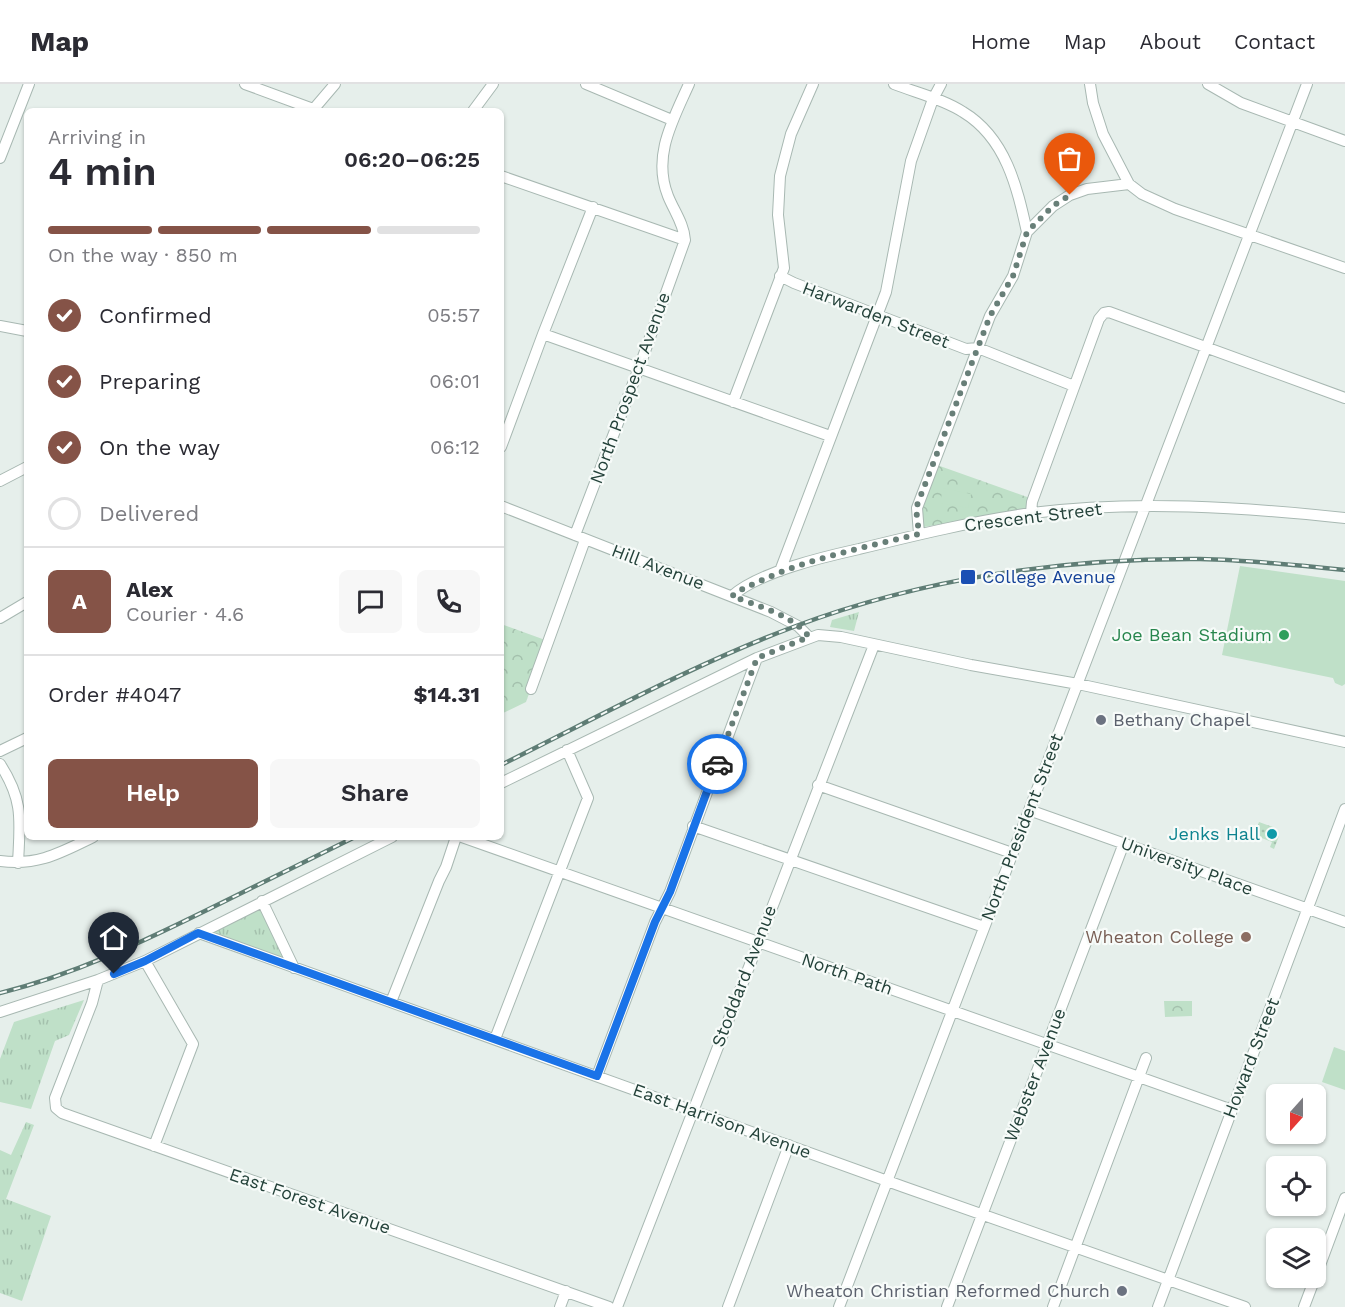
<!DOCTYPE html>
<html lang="en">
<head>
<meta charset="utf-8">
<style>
  :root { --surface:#fff; --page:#f7f7f7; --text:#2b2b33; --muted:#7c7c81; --line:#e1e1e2; --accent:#855347 }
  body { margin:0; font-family:"Work Sans",sans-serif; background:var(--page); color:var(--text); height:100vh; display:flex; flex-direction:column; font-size:22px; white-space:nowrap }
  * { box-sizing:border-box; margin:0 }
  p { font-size:20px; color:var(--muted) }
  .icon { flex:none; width:33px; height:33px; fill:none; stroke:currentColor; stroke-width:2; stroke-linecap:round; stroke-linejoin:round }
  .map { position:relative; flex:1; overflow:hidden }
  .side { position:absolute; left:24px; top:24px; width:480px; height:732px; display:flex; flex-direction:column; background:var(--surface); border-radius:9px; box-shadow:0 2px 4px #0004 }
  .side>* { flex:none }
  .needle { width:39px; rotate:201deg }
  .controls { position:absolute; left:1266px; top:1000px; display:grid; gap:12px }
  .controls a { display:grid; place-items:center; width:60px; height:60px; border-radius:9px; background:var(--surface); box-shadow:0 2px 4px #0004; font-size:30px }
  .pin { position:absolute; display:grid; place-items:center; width:51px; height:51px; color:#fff; margin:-62px -26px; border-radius:50% 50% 50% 0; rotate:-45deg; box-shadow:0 0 6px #0007 }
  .pin .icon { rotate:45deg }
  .courier { position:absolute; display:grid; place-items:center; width:60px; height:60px; margin:-30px; border:4px solid #1a73e8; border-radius:50%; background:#fff; color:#222; box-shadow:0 2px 8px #0007 }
  .overview em { font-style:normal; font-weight:600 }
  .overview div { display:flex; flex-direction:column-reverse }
  .overview { display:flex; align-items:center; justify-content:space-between; height:102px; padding:0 24px }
  h1 { font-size:39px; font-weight:600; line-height:45px }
  .bar { display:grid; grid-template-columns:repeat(4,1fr); gap:9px 6px; align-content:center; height:72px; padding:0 24px }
  .bar i { height:8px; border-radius:4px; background:var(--line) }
  .bar .current { background:var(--accent) }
  .bar p { grid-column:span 4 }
  .line { display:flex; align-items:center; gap:15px; padding:0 24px; border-top:2px solid var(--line) }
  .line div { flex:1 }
  .round { display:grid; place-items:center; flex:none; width:63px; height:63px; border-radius:9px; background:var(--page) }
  ol { padding:0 24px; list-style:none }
  li { display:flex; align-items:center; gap:18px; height:66px }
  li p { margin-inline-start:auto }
  li .icon { padding:6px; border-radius:50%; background:var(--accent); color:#fff; stroke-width:4 }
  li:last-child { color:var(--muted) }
  li i { width:33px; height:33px; border:3px solid var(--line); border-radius:50% }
  .primary-button { display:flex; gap:12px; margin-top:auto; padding:12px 24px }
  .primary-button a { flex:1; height:69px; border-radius:9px; background:var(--accent); color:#fff; font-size:24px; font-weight:600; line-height:69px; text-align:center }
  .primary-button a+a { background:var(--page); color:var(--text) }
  header { display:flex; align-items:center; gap:36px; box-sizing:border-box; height:84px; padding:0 30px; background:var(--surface); border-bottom:2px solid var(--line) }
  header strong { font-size:28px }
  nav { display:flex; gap:33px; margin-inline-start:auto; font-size:21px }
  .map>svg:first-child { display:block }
</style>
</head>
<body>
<header>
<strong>Map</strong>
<nav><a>Home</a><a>Map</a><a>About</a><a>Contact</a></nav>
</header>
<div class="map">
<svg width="1345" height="1223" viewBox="0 0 1345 1223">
  <defs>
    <pattern id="grass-tufts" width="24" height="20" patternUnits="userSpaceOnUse" patternTransform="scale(1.5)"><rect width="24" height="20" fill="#bfe0c8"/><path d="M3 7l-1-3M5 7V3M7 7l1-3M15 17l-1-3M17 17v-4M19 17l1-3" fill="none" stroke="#a4c1ad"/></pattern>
    <pattern id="park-crowns" width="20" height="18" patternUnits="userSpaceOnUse" patternTransform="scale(1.5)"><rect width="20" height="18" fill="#bfe0c8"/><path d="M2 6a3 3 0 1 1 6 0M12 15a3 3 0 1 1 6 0" fill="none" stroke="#a4c1ad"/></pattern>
    <pattern id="garden-dots" width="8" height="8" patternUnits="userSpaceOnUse" patternTransform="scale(1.5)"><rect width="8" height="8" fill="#bfe0c8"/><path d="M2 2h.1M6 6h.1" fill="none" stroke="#a4c1ad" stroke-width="1.8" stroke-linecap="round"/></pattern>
  </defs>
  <rect width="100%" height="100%" fill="#e6efeb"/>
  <!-- grass -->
  <path fill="url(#grass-tufts)" d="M859,528L854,547L830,543L832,536Z
    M258,821L285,878L203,849Z
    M84,916L69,951L55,957L31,1025L0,1018V975L14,938Z
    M26,1038L34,1041L6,1115L51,1132L22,1217L0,1209V1066L11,1071Z"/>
  <!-- park -->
  <path fill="url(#park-crowns)" d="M937,381L1030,414L1026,425L924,443C915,424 930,399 937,381Z
    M501,540L548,557L526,618L501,630Z
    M1164,917H1192V932L1165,933Z"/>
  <!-- garden -->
  <path fill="url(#garden-dots)" d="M1259,738L1273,743L1271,749L1279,752L1274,765L1270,763L1272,758L1254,751Z"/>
  <!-- pitch -->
  <path fill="#bfe0c8" d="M943,404L971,410L968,424L940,419Z
    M1240,482L1345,497V600L1342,602L1335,599L1333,594L1222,571Z
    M1334,963L1345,967V1006L1322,998Z"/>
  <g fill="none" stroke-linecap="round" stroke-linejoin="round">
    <!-- minor casing -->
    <g stroke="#a8b8b2" stroke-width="12">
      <path id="minor" d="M245,0L313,25
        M586,0L672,36
        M894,0C917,9 943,15 963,28C1006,54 1017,103 1027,148
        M1090,0L1093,19L1103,50L1129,100L1142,110L1175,125L1345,184
        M1208,0L1241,19L1345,57
        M312,27L335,0
        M473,27L493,0
        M0,74L29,0
        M501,92L685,156
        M780,192L794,199L966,265L978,264L1074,302
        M0,242L27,247
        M543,250L830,352
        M733,318L784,184L778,131L780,92L791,50L813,0
        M501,363L543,250L593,123
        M0,397L27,383
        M501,422L771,528L798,542L809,553
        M1031,429L1032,418L1099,235L1104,229L1109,228L1345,314
        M919,450L917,424L990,232L1013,192L1027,148L1053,122L1070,111L1087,105L1129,100
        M575,451L639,284L685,156C684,140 674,127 668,112C652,72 673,36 689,0
        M780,487L886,208L911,77L933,15L941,0
        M732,512C759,488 823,473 859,465C916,451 974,437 1032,429C1136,416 1242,423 1345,434
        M0,534L27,518
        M531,605L585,456
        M0,667L27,654
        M0,680C24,717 20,737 18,779
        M501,699L757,574L818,551L841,553L971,581L1078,600L1345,658
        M818,701L1012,769
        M1029,726L1345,838
        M693,742L984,843
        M462,753L1232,1026
        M0,777C38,782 60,769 93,753
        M262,817L294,884
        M199,849L904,1103L1245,1223
        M145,877L193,960L154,1062
        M98,896L92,919L55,1014L56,1024L62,1029L609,1223
        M391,918L439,797L446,783L456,753
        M0,928L98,896L145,877L392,753
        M495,955L588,714L567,666
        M597,992L655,838L670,808L757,574
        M1316,1192L1345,1114
        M560,1223L566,1207
        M617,1223L874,561
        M728,1223L789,1061
        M839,1223L1307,0
        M947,1223L1124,759
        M1053,1223L1146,974
        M1158,1223L1345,725
        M1304,1223L1315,1194"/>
    </g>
    <!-- minor -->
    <use href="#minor" stroke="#fff" stroke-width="10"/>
    <!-- rail casing -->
    <g stroke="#5f7d75" stroke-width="4.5">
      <path id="rail" d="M501,681C598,633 694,580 796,542C924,494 1064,474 1200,475C1249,476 1297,481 1345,486
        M0,909C73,891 140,859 207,826C256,802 306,777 355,753"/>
    </g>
    <!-- rail -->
    <use href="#rail" stroke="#f7fbf9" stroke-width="2" stroke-dasharray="7" stroke-linecap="butt"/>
  </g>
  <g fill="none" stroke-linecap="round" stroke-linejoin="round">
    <!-- done -->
    <path stroke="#687f78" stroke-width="6" stroke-dasharray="0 10.8" d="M717,680L757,574L809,553C792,530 757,522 732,512C741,505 749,502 760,497C810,474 866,463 919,450L916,424L990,232L1013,192L1027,148L1053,122L1070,111"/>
    <!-- route -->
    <path stroke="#1a73e8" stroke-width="8" d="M114,890L145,877L198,849L597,992L655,838L670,808L717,680"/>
  </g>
  <!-- markers -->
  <rect fill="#1a4fb4" stroke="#f7fbf9" stroke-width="2" x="960" y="485" width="16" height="16" rx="3"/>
  <circle fill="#2e9e5b" stroke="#f7fbf9" stroke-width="2" cx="1284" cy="551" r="6"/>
  <g fill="#6b7280" stroke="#f7fbf9" stroke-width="2">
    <circle cx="1101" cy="636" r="6"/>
    <circle cx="1122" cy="1207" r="6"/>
  </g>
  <circle fill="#0f9aa8" stroke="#f7fbf9" stroke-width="2" cx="1272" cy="750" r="6"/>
  <circle fill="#8d6e63" stroke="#f7fbf9" stroke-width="2" cx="1246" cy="853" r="6"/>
  <g text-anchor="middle" stroke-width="4.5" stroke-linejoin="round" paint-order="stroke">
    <!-- street labels -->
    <g font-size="18" fill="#24423a" stroke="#f7fbf9">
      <text transform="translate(876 231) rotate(21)" y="6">Harwarden Street</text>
      <text transform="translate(630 304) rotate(-70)" y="6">North Prospect Avenue</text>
      <text transform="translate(1033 433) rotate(-7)" y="6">Crescent Street</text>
      <text transform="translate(658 483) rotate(21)" y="6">Hill Avenue</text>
      <text transform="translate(1022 743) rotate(-69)" y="6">North President Street</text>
      <text transform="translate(1187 782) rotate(20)" y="6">University Place</text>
      <text transform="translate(847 890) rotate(19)" y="6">North Path</text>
      <text transform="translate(744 892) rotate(-69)" y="6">Stoddard Avenue</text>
      <text transform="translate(1251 974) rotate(-69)" y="6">Howard Street</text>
      <text transform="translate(1035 991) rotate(-69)" y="6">Webster Avenue</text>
      <text transform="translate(722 1037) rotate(20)" y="6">East Harrison Avenue</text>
      <text transform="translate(310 1117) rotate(19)" y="6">East Forest Avenue</text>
    </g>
    <!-- transit labels -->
    <g font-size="18" fill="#164399" stroke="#f7fbf9" text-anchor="start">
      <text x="982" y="499">College Avenue</text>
    </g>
    <!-- leisure labels -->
    <g font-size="18" fill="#27864d" stroke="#f7fbf9" text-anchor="end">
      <text x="1272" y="557">Joe Bean Stadium</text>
    </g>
    <!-- worship labels -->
    <g font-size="18" fill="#5b616d" stroke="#f7fbf9" text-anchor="start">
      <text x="1113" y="642">Bethany Chapel</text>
      <text x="1110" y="1213" text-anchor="end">Wheaton Christian Reformed Church</text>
    </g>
    <!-- culture labels -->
    <g font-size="18" fill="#0d838f" stroke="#f7fbf9" text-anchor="end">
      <text x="1260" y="756">Jenks Hall</text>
    </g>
    <!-- education labels -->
    <g font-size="18" fill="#785e54" stroke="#f7fbf9" text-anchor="end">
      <text x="1234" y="859">Wheaton College</text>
    </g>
  </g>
</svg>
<div class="controls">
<a><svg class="needle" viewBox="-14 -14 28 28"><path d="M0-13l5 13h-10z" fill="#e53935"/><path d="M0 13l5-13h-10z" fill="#7c7c81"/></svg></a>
<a><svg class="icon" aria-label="locate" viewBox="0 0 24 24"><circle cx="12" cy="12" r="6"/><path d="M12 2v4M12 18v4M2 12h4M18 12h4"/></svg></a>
<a><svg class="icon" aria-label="layers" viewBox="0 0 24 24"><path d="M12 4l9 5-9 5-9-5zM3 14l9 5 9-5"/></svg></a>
</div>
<div class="pin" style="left:1070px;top:111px;background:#ea580c"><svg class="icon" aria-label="bag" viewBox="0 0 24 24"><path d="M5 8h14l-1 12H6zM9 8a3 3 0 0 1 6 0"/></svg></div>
<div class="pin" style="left:114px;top:890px;background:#1f2937"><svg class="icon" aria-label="home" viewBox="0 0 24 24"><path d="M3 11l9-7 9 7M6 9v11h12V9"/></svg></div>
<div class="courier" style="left:717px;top:680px"><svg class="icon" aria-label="car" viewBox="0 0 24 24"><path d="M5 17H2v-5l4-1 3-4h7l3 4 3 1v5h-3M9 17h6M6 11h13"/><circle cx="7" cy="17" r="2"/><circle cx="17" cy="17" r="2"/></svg></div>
<section class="side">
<div class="overview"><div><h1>4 min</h1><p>Arriving in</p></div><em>06:20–06:25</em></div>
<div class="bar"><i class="current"></i><i class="current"></i><i class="current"></i><i></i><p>On the way · 850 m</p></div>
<ol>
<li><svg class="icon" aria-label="check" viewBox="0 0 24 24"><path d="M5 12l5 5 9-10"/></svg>Confirmed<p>05:57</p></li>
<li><svg class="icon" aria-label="check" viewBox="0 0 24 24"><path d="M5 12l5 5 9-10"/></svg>Preparing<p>06:01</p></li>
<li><svg class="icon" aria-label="check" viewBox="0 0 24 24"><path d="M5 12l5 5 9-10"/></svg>On the way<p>06:12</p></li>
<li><i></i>Delivered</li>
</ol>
<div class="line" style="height:108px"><b class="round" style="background:var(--accent);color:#fff">A</b><div><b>Alex</b><p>Courier · 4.6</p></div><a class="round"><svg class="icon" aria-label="chat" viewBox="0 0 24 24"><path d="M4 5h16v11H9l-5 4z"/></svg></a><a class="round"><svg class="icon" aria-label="phone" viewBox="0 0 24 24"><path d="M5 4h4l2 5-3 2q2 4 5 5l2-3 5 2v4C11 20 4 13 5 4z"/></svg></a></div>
<div class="line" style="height:78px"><div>Order #4047</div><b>$14.31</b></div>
<div class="primary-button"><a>Help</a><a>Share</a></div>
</section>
</div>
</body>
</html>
